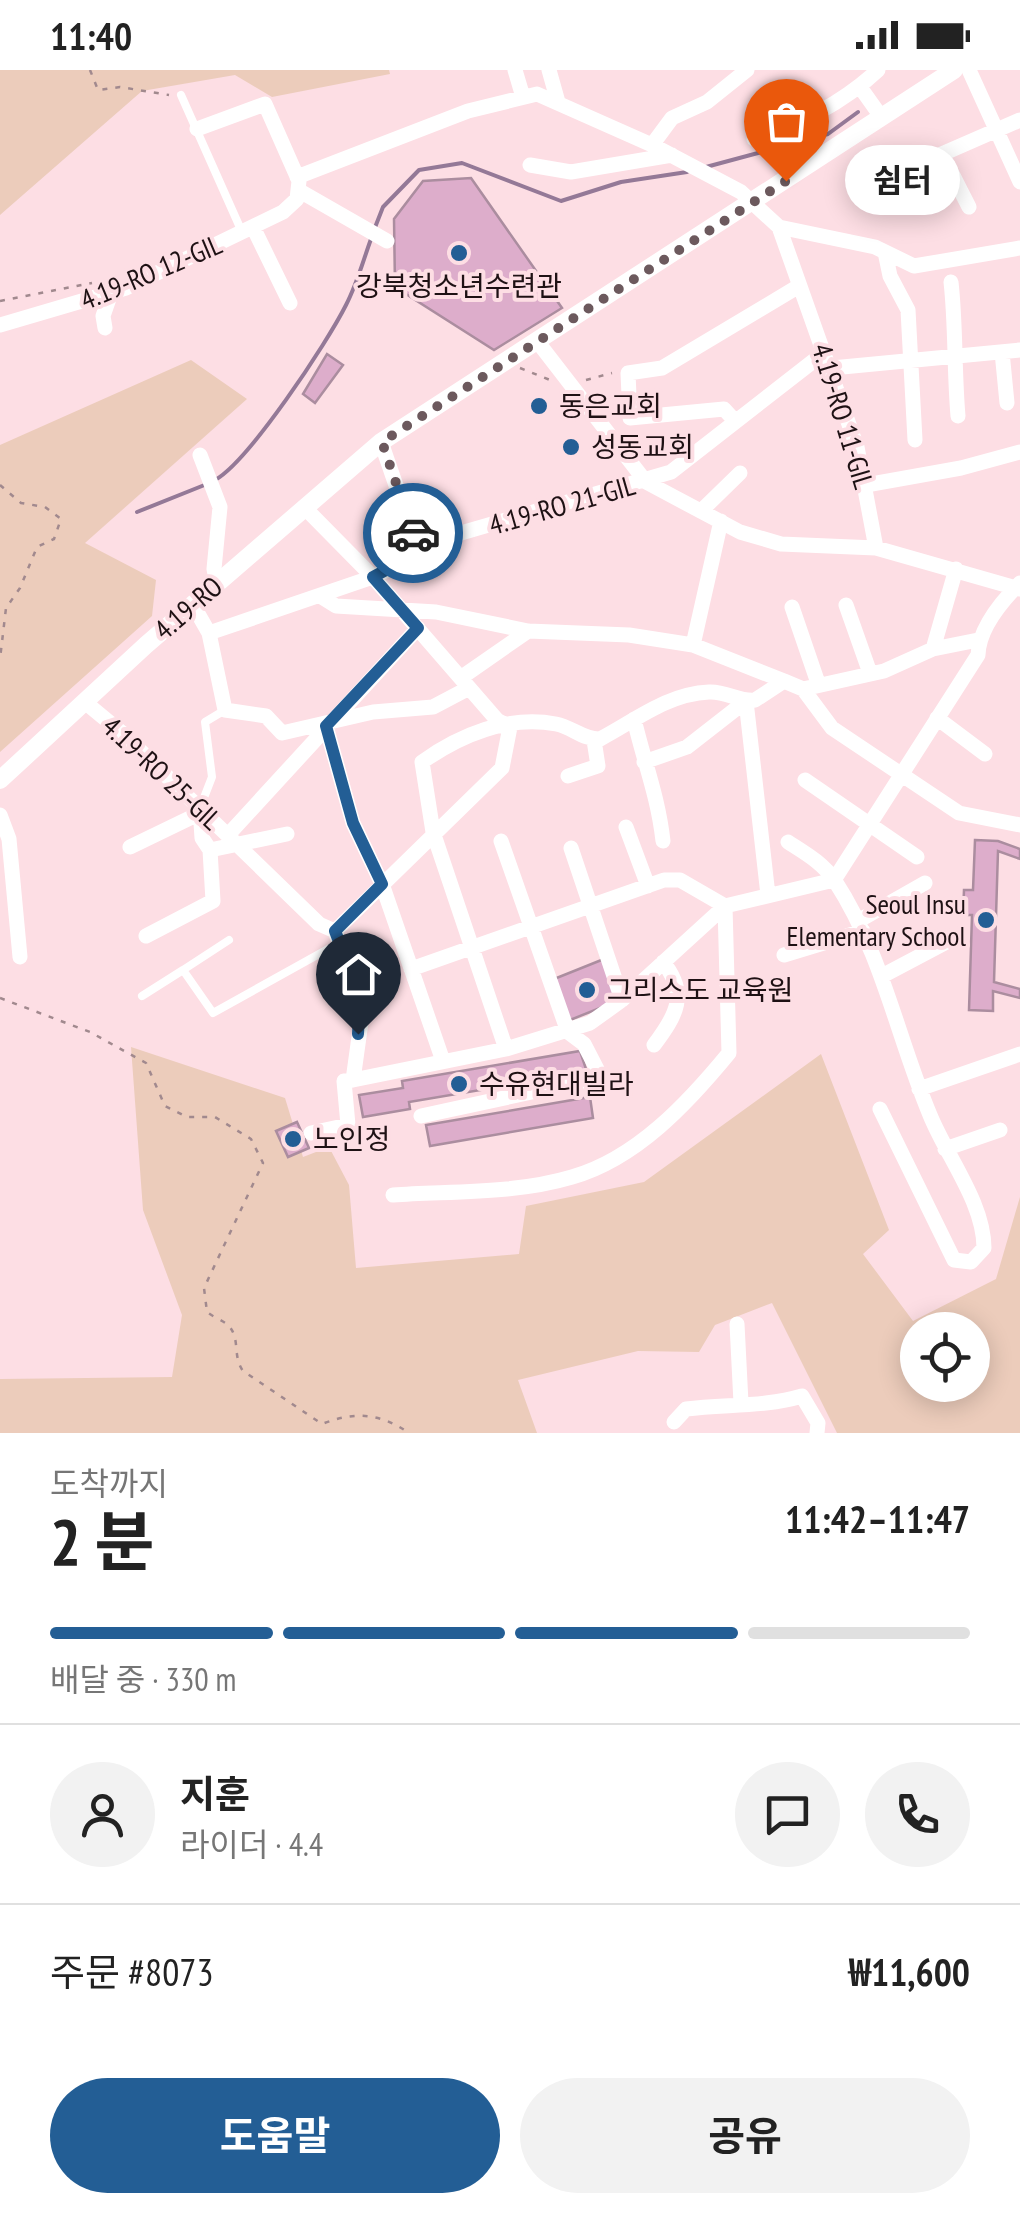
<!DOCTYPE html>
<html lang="ko">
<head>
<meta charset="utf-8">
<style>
  :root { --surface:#fff; --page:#f2f2f2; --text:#222; --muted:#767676; --line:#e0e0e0; --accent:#235e95 }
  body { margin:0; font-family:"PT Sans Narrow","Noto Sans KR",sans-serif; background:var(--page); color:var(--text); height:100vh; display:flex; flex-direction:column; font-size:38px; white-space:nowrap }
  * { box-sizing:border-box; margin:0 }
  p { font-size:32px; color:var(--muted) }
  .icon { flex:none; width:55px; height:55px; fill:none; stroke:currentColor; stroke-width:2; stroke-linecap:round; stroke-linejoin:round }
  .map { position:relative; height:1363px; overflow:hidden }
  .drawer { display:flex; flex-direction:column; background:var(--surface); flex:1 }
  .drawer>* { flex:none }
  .fabs { position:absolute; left:900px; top:1242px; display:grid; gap:20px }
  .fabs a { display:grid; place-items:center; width:90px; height:90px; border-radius:50%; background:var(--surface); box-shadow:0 5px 25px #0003; font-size:50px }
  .pin { position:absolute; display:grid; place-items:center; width:85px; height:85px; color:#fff; margin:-102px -42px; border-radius:50% 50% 50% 0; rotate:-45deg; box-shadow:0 0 10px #0007 }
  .pin .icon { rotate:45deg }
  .courier { position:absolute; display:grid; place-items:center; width:100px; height:100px; margin:-50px; border:8px solid #235e95; border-radius:50%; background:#fff; color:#222; box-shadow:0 2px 12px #0007 }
  .bubble { position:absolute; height:70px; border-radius:35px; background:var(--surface); box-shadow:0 5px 25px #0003; font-size:32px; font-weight:700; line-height:70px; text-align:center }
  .overview em { font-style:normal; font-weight:700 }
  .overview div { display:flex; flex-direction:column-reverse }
  .overview { display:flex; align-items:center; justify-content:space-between; height:170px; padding:0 50px }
  h1 { font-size:65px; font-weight:700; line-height:75px }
  .bar { display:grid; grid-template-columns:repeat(4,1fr); gap:15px 10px; align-content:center; height:120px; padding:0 50px }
  .bar i { height:12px; border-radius:8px; background:var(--line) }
  .bar .active { background:var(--accent) }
  .bar p { grid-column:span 4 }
  .line { display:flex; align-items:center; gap:25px; padding:0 50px; border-top:2px solid var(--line) }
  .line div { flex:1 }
  .round { display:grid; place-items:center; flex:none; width:105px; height:105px; border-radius:52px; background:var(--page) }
  .primary-button { display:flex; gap:20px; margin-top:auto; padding:20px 50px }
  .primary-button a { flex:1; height:115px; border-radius:60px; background:var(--accent); color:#fff; font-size:40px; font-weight:700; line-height:115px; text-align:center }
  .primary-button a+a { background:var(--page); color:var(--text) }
  .status { display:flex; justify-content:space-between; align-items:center; height:70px; padding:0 50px; background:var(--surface); direction:ltr }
  .status svg { height:28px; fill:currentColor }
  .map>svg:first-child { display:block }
</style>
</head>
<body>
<div class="status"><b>11:40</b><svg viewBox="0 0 49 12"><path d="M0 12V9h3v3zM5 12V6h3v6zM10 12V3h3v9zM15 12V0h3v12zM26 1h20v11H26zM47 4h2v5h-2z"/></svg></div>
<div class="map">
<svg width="1020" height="1363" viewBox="0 0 1020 1363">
  <rect width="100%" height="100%" fill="#fddee4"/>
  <!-- green -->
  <path fill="#ecccbb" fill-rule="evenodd" d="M0,0H389L390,4L272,27L235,5L142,21L0,145Z
    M191,290L247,329L85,473L156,510L152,546L0,682V375Z
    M131,977L285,1028L303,1087L329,1077L349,1115L356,1198L519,1184L526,1136L644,1112L821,984L889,1160L863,1184L913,1251L996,1209L1020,1127V1363H837L772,1233L715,1255L699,1282L638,1281L518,1310L537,1363H0V1309L172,1307L182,1245L143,1140ZM918,1260H972V1315H918Z"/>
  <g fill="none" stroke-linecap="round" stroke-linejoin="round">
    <!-- stream -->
    <path stroke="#947997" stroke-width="4" d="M706,97L828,64L858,42
      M374,160L383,137L419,100L462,93L561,131L621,112L687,102
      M215,410C249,391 327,273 346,235C357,214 363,191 371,169
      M137,442L207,414"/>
  </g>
  <!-- building -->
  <path fill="#ddadcb" stroke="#ab8d9f" stroke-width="2.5" d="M471,108L562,238L494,280L395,217L394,149L423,111Z
    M327,284L343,295L315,333L303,324Z
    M975,770L998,771L1020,779V789L998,781L994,912L1020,919V928L993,921V941L969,940L972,845H963L964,820H973Z
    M604,889L620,930L570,950L554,909Z
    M580,981L587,1002L409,1032L410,1039L363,1047L359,1025L403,1018L402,1011Z
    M590,1027L593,1048L430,1076L426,1055Z
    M297,1052L309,1078L288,1087L276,1061Z"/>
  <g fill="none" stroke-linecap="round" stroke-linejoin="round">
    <!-- path -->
    <path stroke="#a1898e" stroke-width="2.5" stroke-dasharray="5 8" stroke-linecap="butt" d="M90,0L98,20L120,17L169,25
      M0,231L92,213
      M520,298L550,310
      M586,310L612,303
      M0,415L21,433L45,437L61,449L54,469L37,477L20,518L6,538L0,589
      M0,928L90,962L146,993L165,1036L187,1047H215L251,1069L263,1093L204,1218L207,1242C213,1247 222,1250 228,1255C241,1268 232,1286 243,1301L322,1354C355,1341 380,1343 409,1363"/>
    <!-- service -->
    <path stroke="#fff" stroke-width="8" d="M181,25L242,162
      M200,738L212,707L205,652L225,640
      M183,900L229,870
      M142,926L183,900L213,943L337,874"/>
    <!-- minor -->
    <path stroke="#fff" stroke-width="15" d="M515,0L523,27
      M549,0L558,32
      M969,0L1020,112
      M860,17L882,48
      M754,69C798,56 844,32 878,0
      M652,75L672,48L707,32L747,0
      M942,84L969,137
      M530,95L571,102L672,85
      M297,107L468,41L537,24L652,75L741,122L779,157L857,377L876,478
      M904,111L942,84L1020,50
      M298,120L387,171
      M253,157L290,233
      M779,157L875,177L914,196L1020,178
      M885,182L890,206L908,240L915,370
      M951,212C956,257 954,300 958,346
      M0,255L126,218L283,142L297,129L299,111L265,34L197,59
      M105,258L103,246L111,223
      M537,271L646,412L740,462L781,474L876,478L1020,519
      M1002,282L1007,333
      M832,298L1020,280
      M735,351L724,339L630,348L628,303L662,298L799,216
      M381,372L419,482
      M200,385L220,437L214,499L217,514
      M866,415L961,398L1020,382
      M304,437L373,507L497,650L510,657L502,698L335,861
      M702,440L740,403
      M320,526L336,536L436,542L528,561L629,565L693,575L784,611
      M193,535L209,563L225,640L266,646L282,663L373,642L433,637L469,618
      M846,535L870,603
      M792,537L818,613
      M209,563L373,507L461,463L671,402L825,282
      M693,575L721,451
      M933,579L956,499
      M462,607L528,561
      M803,619L832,658L959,743L1020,755
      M746,631L768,825
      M86,633L121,662L319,854L335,861L363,938L353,1010L344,1011L348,1055L311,1063
      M937,648L985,684
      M634,649C644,692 658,726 663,771
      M326,656L353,753L382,814L443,991
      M644,692L687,677L746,631
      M568,706L598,696L594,670
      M805,710L917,787
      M0,745L9,769L20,887
      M626,757L648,816
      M228,765L418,558
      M788,772C805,783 823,793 835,811C882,883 897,966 930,1045C947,1087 984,1133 984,1178L971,1192L954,1190L880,1039
      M130,777L192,747L200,738
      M571,778L622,930
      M210,780L287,764
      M834,810L978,585C979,558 1002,531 1020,513
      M858,851L925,813
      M146,866L213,831L210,780L202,768L200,738
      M784,885L863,861
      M882,906L952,869
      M654,975C676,946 689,924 663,892
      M506,979L433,762L422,692C460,665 508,645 556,654C572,657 584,670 600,669C636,650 667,624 709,622C726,621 740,632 755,630L784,611L803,619L884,601L933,579L978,570
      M353,1010L506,979L590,953L622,930L725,836L834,810
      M919,1019L1020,984
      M421,1046L601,1007L584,974L568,962L501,771
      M945,1079L1000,1060
      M393,1125C452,1121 515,1124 572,1107C636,1089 688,1033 729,983L725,836L680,810H664L411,899
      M737,1254L741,1333
      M674,1352L686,1339C726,1334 765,1337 802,1326L818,1353L817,1363"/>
    <!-- tertiary -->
    <path stroke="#fff" stroke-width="18" d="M0,710L146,575L381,372L954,0"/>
  </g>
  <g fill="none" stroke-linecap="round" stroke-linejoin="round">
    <!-- done -->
    <path stroke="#6c595d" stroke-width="10" stroke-dasharray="0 18" d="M413,463L382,372L786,111"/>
    <!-- route -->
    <path stroke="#235e95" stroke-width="12" d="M358,964L360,926L335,861L382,814L353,753L326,656L418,558L373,507L419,482L413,463"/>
  </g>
  <!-- markers -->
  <g fill="#235e95" stroke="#fddee4" stroke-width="4">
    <circle cx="459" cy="183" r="10"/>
    <circle cx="539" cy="336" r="10"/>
    <circle cx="571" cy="377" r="10"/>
    <circle cx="986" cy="850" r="10"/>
    <circle cx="587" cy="920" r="10"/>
    <circle cx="459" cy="1014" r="10"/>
    <circle cx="293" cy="1069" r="10"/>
  </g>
  <g text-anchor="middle" stroke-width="8" stroke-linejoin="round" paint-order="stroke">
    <!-- street labels -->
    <g font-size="28" fill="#1e1114" stroke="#fddee4">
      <text transform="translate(151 202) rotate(-23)" y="10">4.19-RO 12-GIL</text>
      <text transform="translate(843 346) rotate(73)" y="10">4.19-RO 11-GIL</text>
      <text transform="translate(562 435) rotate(-16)" y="10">4.19-RO 21-GIL</text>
      <text transform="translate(188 538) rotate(-41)" y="10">4.19-RO</text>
      <text transform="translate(162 703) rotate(43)" y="10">4.19-RO 25-GIL</text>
    </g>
    <!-- poi labels -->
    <g font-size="28" fill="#1e1114" stroke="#fddee4" text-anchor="start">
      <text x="459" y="226" text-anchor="middle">강북청소년수련관</text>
      <text x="559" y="346">동은교회</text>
      <text x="591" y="387">성동교회</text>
      <text x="966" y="844" text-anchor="end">Seoul Insu<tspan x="966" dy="32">Elementary School</tspan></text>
      <text x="607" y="930">그리스도 교육원</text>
      <text x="479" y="1024">수유현대빌라</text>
      <text x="313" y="1079">노인정</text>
    </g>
  </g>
</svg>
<div class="fabs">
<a><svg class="icon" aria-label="locate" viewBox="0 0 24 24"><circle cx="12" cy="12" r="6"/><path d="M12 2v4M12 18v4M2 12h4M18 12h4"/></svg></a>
</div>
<div class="pin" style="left:786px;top:111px;background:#ea580c"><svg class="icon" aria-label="bag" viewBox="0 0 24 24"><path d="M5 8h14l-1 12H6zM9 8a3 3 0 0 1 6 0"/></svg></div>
<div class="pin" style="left:358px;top:964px;background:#1f2937"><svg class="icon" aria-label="home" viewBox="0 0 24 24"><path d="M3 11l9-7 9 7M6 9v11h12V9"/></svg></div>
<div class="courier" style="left:413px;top:463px"><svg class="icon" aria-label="car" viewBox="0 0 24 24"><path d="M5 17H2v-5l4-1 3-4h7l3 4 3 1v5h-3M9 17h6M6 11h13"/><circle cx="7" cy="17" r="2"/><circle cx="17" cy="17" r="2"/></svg></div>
<div class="bubble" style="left:845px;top:75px;width:115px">쉼터</div>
</div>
<section class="drawer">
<div class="overview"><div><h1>2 분</h1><p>도착까지</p></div><em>11:42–11:47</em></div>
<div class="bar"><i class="active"></i><i class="active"></i><i class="active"></i><i></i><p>배달 중 · 330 m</p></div>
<div class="line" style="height:180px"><a class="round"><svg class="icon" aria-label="person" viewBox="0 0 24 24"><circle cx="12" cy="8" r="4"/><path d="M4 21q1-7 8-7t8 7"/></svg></a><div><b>지훈</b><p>라이더 · 4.4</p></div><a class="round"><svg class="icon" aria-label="chat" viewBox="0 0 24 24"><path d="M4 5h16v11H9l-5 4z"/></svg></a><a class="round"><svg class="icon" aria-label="phone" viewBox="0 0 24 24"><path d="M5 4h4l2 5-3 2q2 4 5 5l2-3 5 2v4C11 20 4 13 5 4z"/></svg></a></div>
<div class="line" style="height:130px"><div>주문 #8073</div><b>₩11,600</b></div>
<div class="primary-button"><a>도움말</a><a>공유</a></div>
</section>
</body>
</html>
